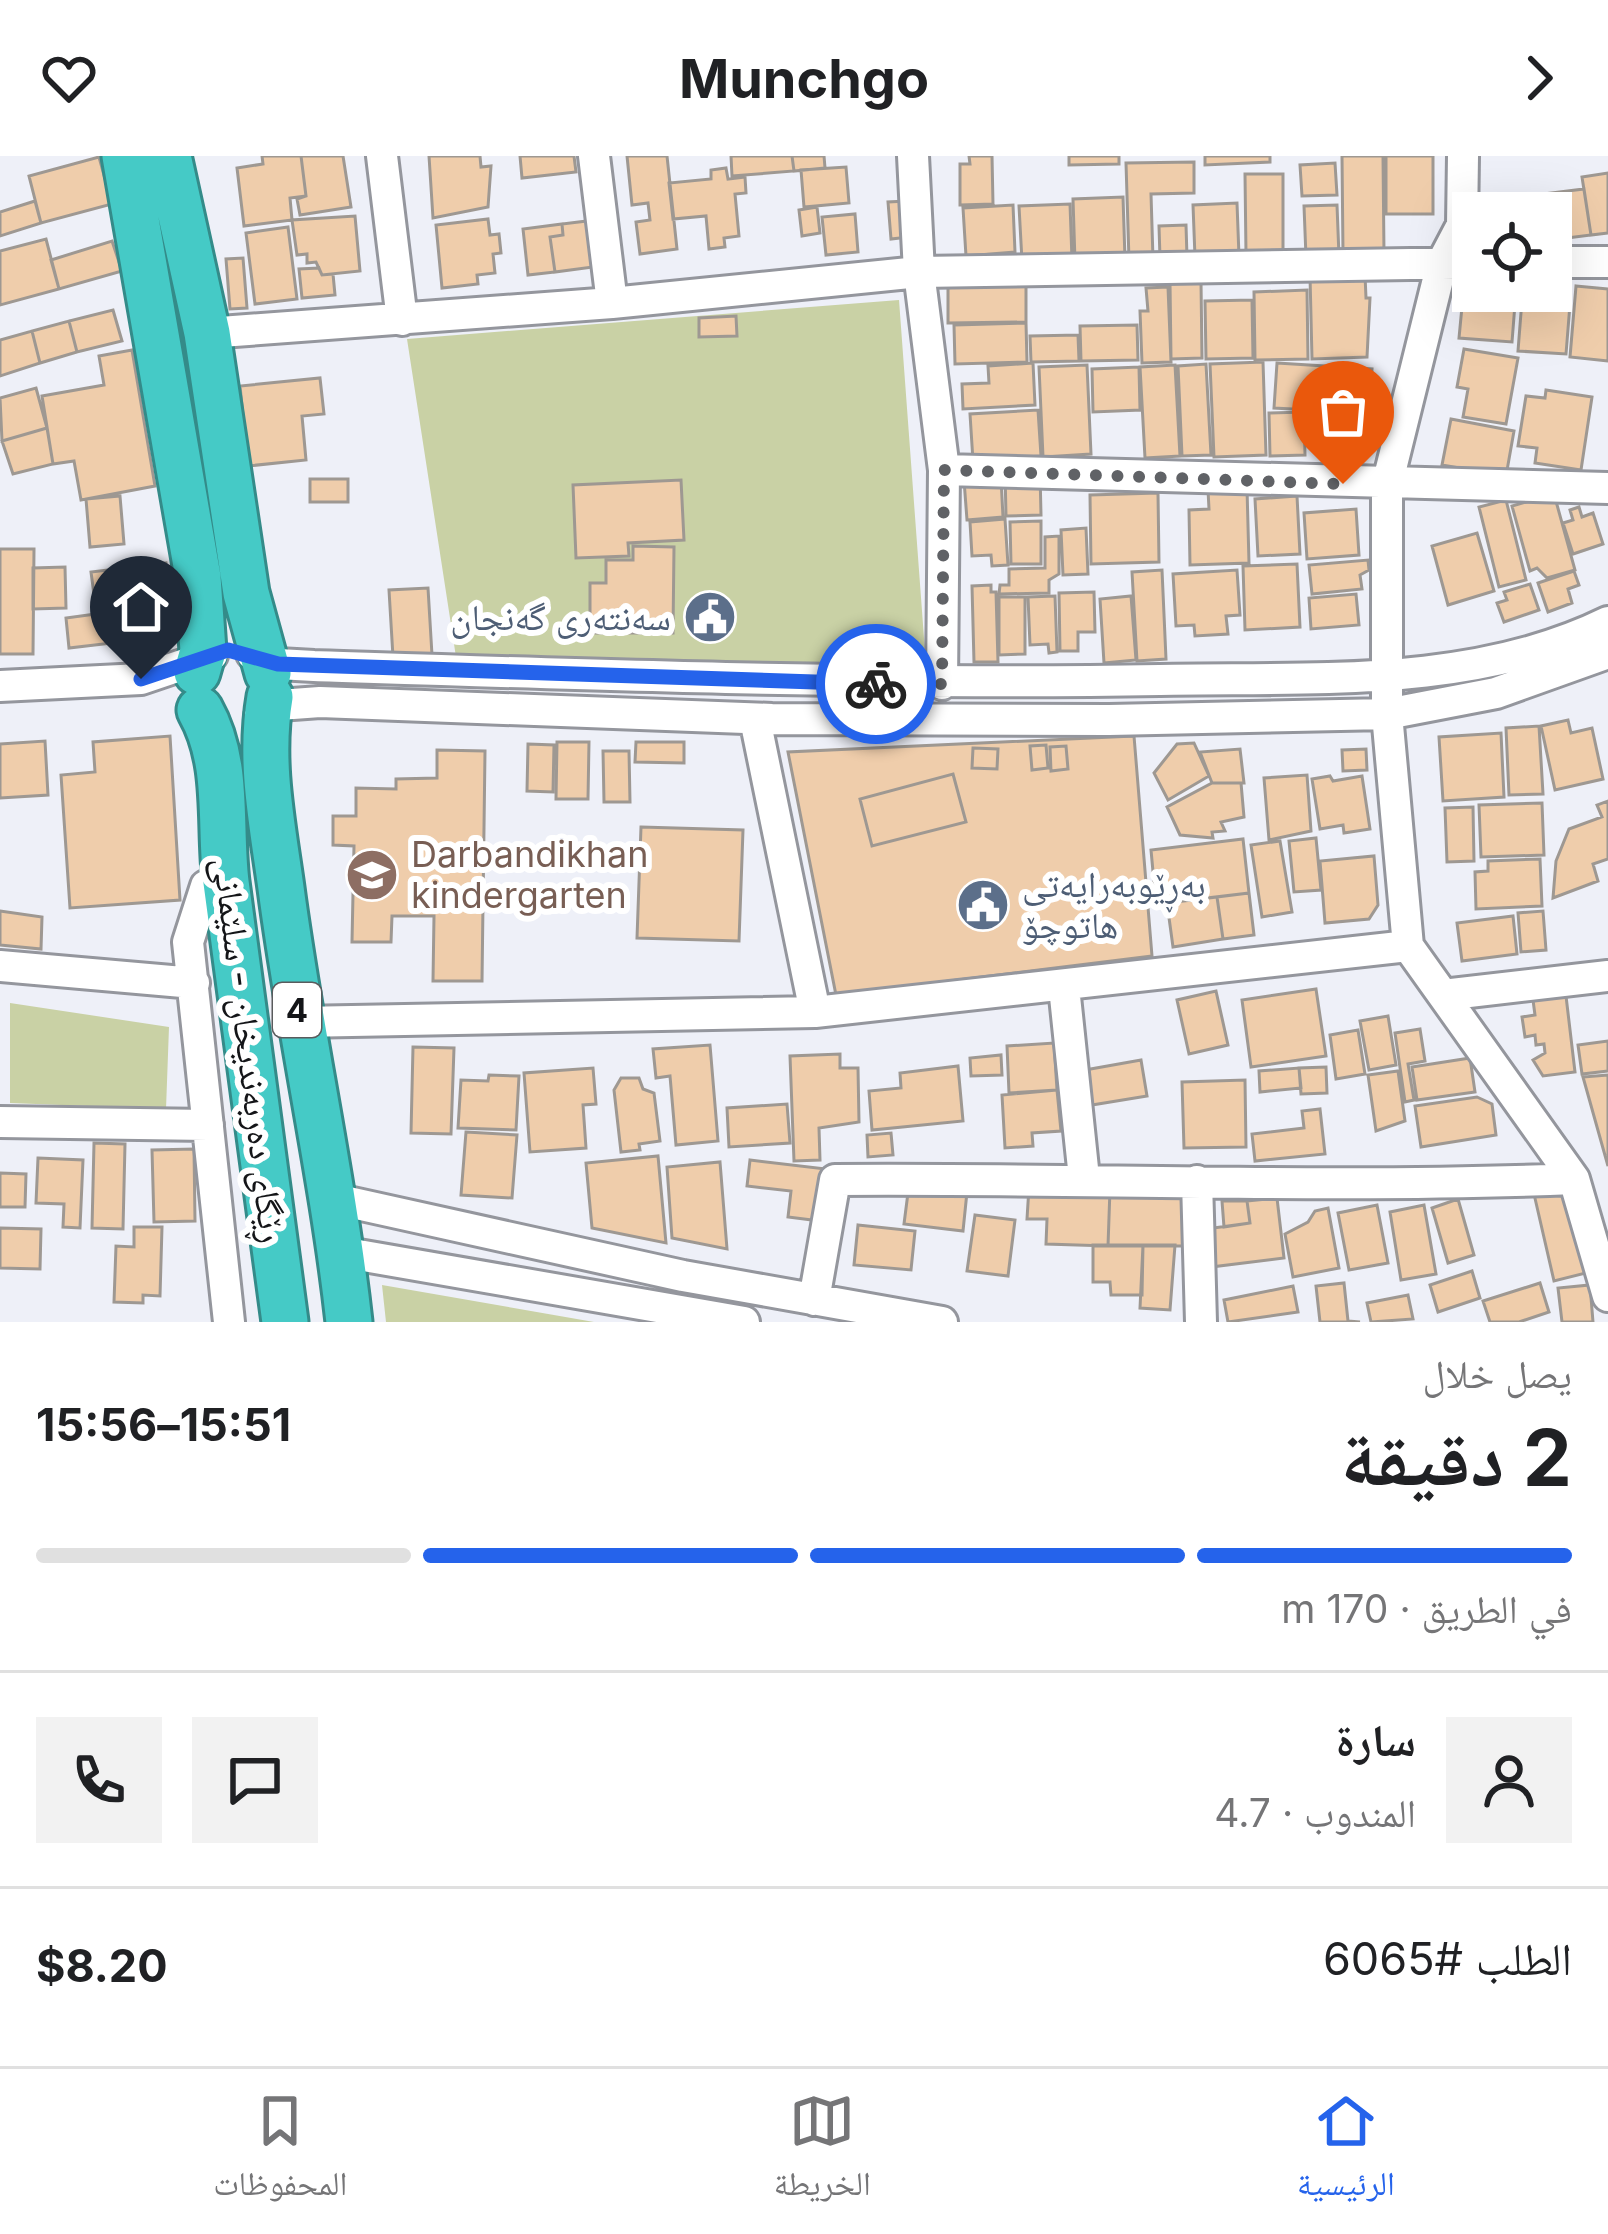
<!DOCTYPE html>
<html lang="ar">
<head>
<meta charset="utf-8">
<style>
  :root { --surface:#fff; --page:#f2f2f2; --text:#202124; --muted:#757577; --line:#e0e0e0; --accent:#2563eb }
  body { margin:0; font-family:Inter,"Noto Naskh Arabic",sans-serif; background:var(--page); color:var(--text); direction:rtl; height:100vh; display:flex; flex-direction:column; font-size:45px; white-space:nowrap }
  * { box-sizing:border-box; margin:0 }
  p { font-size:39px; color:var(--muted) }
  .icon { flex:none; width:66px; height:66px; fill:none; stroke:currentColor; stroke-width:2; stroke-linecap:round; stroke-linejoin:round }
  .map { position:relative; height:1166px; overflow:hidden; direction:ltr }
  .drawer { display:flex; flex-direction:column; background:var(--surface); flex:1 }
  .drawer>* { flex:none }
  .fabs { position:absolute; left:1452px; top:36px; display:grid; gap:24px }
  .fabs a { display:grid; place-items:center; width:120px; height:120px; border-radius:0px; background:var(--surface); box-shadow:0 12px 48px #0002; font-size:60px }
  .pin { position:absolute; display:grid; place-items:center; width:102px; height:102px; color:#fff; margin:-123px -51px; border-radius:50% 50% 50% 0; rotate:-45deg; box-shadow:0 0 12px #0007 }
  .pin .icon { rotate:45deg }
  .courier { position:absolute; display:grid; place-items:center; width:120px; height:120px; margin:-60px; border:9px solid #2563eb; border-radius:50%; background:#fff; color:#222; box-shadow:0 3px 15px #0007 }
  .head em { font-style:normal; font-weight:700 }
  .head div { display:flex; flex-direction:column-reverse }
  .head { display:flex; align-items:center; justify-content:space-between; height:204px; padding:0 36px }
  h1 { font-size:78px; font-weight:700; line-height:90px }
  .bar { display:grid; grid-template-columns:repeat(4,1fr); gap:18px 12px; align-content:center; height:144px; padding:0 36px }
  .bar i { height:15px; border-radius:9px; background:var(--line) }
  .bar .active { background:var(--accent) }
  .bar p { grid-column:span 4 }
  .line { display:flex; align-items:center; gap:30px; padding:0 36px; border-top:3px solid var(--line) }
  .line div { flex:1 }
  .round { display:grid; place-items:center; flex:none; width:126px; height:126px; border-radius:0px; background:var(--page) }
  header { display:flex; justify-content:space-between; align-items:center; height:156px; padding:0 36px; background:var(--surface); font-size:54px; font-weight:700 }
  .tab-bar { display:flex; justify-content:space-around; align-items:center; height:168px; border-top:3px solid var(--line); background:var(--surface); font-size:33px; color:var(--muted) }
  .tab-bar a { display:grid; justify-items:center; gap:6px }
  .tab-bar .active { color:var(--accent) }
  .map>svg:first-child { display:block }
</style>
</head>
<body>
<header><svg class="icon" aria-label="forward" viewBox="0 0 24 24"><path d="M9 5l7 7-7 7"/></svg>Munchgo<svg class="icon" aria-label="heart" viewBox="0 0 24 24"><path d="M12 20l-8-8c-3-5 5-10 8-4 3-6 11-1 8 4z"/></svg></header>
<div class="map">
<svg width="1608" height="1166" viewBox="0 0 1608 1166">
  <rect width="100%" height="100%" fill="#eef0f8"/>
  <!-- green -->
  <path fill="#c9d1a5" d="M899,144L926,509L456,501L407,183Z
    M10,847L169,871L166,953L10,947Z
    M382,1129L594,1166H386Z"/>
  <!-- building -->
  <path fill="#efcdab" stroke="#9e9892" stroke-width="3" d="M262,0H301L306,40L290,42L292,64L244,70L237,12L263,8Z
    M301,0H343L351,51L300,59L297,43L306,40Z
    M429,0H480L481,11L491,10L488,51L433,62Z
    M520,0H574L576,16L522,22Z
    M627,0H667L677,93L640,98L636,66L650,64L648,47L632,49Z
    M731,0H792L794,15L732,20Z
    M792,0H824L825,12L794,15Z
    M969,0H992L993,48L960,49V8H970Z
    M1069,0H1119V8L1069,9Z
    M1205,0H1270V6L1205,9Z
    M1342,0H1383L1384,97H1343Z
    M1386,0H1433V58H1386Z
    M99,1L112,48L41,67L29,20Z
    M1194,6V37L1151,38L1153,103L1129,104L1126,7Z
    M1335,7L1337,39L1302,40L1300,9Z
    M846,11L849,47L804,51L801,14Z
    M726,12L728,23L745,21L746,37L735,38L739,80L724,82L725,91L709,93L706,60L673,63L669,27L711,23V14Z
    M1608,17V77L1591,79L1582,21Z
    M1245,18H1283V98H1246Z
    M1584,33L1591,79L1551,84V57H1545L1543,38Z
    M1123,41L1125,103L1075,105L1073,43Z
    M35,45L41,67L0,80V56Z
    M906,45L909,81L891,83L888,46Z
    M1237,47L1239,100L1195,101L1193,49Z
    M1070,48L1072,103L1022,105L1019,50Z
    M1013,49L1015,96L966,100L963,52Z
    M1337,49L1339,100L1306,101L1304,50Z
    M817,51L820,77L802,80L799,54Z
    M855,58L858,96L826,99L822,61Z
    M355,60L360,115L322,119L316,106L307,107V98L297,99L292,64Z
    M488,63L490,79L499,78L501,97L493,98L495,117L477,119L478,128L442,132L436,69Z
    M587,65L593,111L555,116L550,81L563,79L562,68Z
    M562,68L563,79L550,81L555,116L528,119L523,73Z
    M1186,69L1187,101L1160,102L1159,70Z
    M288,71L297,143L255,148L246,77Z
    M46,83L59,133L0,149V95Z
    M112,85L122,115L59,133L51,104Z
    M243,102L247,152L230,153L226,103Z
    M319,112L322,119L333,118L335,139L302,142L299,113Z
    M1365,119L1366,142H1370L1367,201L1312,203L1310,120Z
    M1465,119L1473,120V135H1516L1512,186L1459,182Z
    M1201,126L1202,202L1171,203L1170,127Z
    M948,127H1026V166L948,167Z
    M1576,130L1608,133V205L1570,201Z
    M1168,131L1171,206L1142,207L1140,155H1148L1146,132Z
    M1307,134L1308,203L1255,204L1254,136Z
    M1252,144L1253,202L1206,203L1205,145Z
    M1522,144L1570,148L1566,198L1518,195Z
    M113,154L122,185L77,196L69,165Z
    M736,160L737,180L699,181V162Z
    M69,165L77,196L40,207L32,175Z
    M1026,167L1027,206L955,208L954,169Z
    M1137,169L1138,204L1081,205L1080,170Z
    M32,175L40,207L0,220V184Z
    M1078,179L1079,205L1031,206L1030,180Z
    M1464,193L1518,202L1506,268L1463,261L1468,233L1457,231Z
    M132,194L155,330L81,344L74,305L53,308L42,240L104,229L99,200Z
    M1263,206L1266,299L1214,301L1210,208Z
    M1033,207L1035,249L963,253L962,228L989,227L988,210Z
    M1277,207L1372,213L1366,301L1325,298L1328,255L1274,252Z
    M1206,208L1211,299L1182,300L1178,210Z
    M1087,209L1091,298L1043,301L1039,211Z
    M1175,209L1180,300L1145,302L1140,211Z
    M1139,211L1140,254L1093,256L1092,213Z
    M320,222L324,258L302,260L306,304L248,310L240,230Z
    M36,232L47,272L2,285L0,242Z
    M1546,234L1592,241L1581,314L1535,307L1537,292L1518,290L1526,240L1545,242Z
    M1038,254L1041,300L973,305L970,258Z
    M1304,256L1305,299L1270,300L1269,257Z
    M1451,263L1514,275L1506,320L1442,309Z
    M47,272L53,308L13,318L2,285Z
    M1005,316H1040L1041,359L1006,360Z
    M1001,322L1003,361L967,364L964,324Z
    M310,323H348V346H310Z
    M681,324L684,384L628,387L629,400L576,402L573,329Z
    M1247,332L1249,407L1190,409L1189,354L1209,353L1208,334Z
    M1158,337L1159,406L1091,408L1090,339Z
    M1554,338L1575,414L1547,422L1537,412L1530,415L1512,350Z
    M120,340L124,388L90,391L86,343Z
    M1297,340L1300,398L1258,400L1255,343Z
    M1506,344L1526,424L1499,431L1479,351Z
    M1579,351L1582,361L1593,357L1603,388L1573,398L1563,367L1573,364L1570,354Z
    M1356,353L1359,399L1307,403L1304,357Z
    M1005,363L1008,409L992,410L991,399L972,400L970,366Z
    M1041,365V408H1011L1010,366Z
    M1086,372L1088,418L1063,419L1061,374Z
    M1477,377L1494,435L1448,449L1432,390Z
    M1059,380V418L1049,424V437L999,438L1000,429H1009V413L1045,412V381Z
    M633,390L674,391L673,477H590V427H606V404H633Z
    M0,393H34L33,498H0Z
    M1368,404L1369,414L1360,419L1362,433L1312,438L1309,409Z
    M166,407L175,480L129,485L124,443L95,446L91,416Z
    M1297,408L1300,471L1245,474L1243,410Z
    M65,411L66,452L33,453V412Z
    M1162,414L1166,503L1137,505L1132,416Z
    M1237,414L1240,459L1226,460L1228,478L1195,480L1194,469L1176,470L1173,418Z
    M1574,415L1579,429L1568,433L1572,447L1548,456L1538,427Z
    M1530,428L1539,454L1504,466L1497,447L1507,444L1504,436Z
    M991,429V436H996L998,506H974L972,430Z
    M428,432L432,499L393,501L389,434Z
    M1094,436L1095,476H1078V495H1060L1059,437Z
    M1356,438L1359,469L1311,473L1309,442Z
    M1055,440L1057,496L1049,497L1048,488L1030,489L1028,441Z
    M1131,440L1136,504L1104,507L1100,443Z
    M999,441H1025V498L999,499Z
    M125,454L129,485L69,492L66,462Z
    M1568,564L1571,577L1592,572L1603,623L1555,634L1541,570Z
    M1539,570L1543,638L1509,639L1506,572Z
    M1501,577L1504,641L1443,645L1439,581Z
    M170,580L180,744L70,752L61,619L95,616L93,586Z
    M1134,580L1152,800L836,839L788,596Z
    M45,585L48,639L0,642V588Z
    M557,586H589L588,643H556Z
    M636,586H684V607L635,606Z
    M1194,587L1209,620L1168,644L1154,617L1177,588Z
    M528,588L554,589L553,636L527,635Z
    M1046,589L1048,612L1032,614L1030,590Z
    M1066,590L1068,613L1051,615L1050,591Z
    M973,592L998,593L997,613L972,612Z
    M1240,593L1244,627H1212L1200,596Z
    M1366,593L1367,614L1343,615L1342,594Z
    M437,594L485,595L482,825H433L434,760H392L391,786H352L354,690L333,689V660H356V632L396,633V623L437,622Z
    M603,595H629L630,646H604Z
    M953,618L966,666L872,690L860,643Z
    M1307,619L1311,675L1269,684L1264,622Z
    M1330,620L1333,625L1362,620L1370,673L1344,677L1343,669L1320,673L1312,623Z
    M1212,627H1241L1244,661L1221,666L1225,675L1212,676L1213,682L1180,679L1167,651Z
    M1608,645V703L1593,708L1598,725L1553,742L1556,705L1569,673L1602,661L1597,649Z
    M1542,647L1544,699L1481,701L1479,649Z
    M1473,651L1474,705L1447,706L1445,652Z
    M641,671L743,674L739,785L637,782Z
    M1316,682L1321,734L1294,736L1289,685Z
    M1243,683L1249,737L1156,748L1151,694Z
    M1280,685L1292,756L1262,761L1251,689Z
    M1374,700L1378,749L1369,763L1325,767L1320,705Z
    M1540,703L1542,750L1476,753L1475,716L1488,715V705Z
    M1249,737L1254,779L1223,783L1217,741Z
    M1217,741L1223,783L1173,791L1167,747Z
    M0,755L42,761L41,793L0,789Z
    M1543,755L1546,794L1521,796L1518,757Z
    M1513,760L1517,798L1462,805L1457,767Z
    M1316,833L1326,900L1251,911L1242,844Z
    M1216,835L1228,889L1189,898L1177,844Z
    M1566,840L1575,916L1543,920L1533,904L1545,897L1544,888L1536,889L1535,879L1525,881L1522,861L1535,859L1533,844Z
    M1388,860L1396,909L1369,914L1360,865Z
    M1420,873L1425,905L1408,908L1414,944L1405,946L1395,877Z
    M1358,874L1365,918L1336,923L1330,879Z
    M1608,885V915L1582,918L1578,889Z
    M1054,887L1057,934L1009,937L1007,890Z
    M710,889L718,985L676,989L670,920L656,922L653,893Z
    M413,891L454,892L451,978L411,977Z
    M840,898V912H858L859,966L819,972L820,1004L794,1005L790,900Z
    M1001,899L1002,919L971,920L970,902Z
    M1470,902L1475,936L1417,944L1412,911Z
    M1141,904L1147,940L1092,949L1085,914Z
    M958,910L963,965L872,974L869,935L901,932L900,917Z
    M1326,911L1327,937L1301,938L1299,912Z
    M593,912L596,948L583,949L586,992L530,996L524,917Z
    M1299,912L1301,932L1260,936L1259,915Z
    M1398,915L1405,965L1376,975L1368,919Z
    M489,919L519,920L516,974L458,972L461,924L488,925Z
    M1608,919V1010L1583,921Z
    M621,922H639L643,933L654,937L660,985L639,988L640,994L621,996L614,934Z
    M1245,924L1246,991L1184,992L1182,926Z
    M1057,934L1061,975L1032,977L1033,990L1005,992L1002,939Z
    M1477,941L1492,948L1496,979L1421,991L1415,950Z
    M787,948L790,987L729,991L727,952Z
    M1320,953L1325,998L1255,1005L1252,978L1304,972L1302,955Z
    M466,976L517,979L512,1042L461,1039Z
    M891,977L893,999L868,1001L867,979Z
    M94,987L125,988L123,1073L92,1072Z
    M194,993L195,1065L154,1066L152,994Z
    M658,1000L666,1087L592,1072L586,1007Z
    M38,1002L83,1004L80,1072L63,1071L64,1048L36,1047Z
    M750,1004L826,1013L820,1065L788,1061L791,1035L747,1030Z
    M720,1006L727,1093L672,1082L667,1011Z
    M0,1017L26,1018L25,1051H0Z
    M909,1029L967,1036L963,1075L904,1068Z
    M1029,1031L1110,1033L1108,1090L1046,1088L1047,1063H1027Z
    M1565,1031L1586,1117L1554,1125L1534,1038Z
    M1110,1033L1187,1037L1186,1090H1108Z
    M1277,1042L1284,1102L1211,1111L1206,1073L1250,1067L1247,1045Z
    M1458,1043L1474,1099L1448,1107L1432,1052Z
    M1222,1045H1247L1250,1067L1224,1071Z
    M1377,1049L1388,1107L1349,1114L1338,1057Z
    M1424,1049L1436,1118L1401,1124L1390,1056Z
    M1328,1052L1339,1112L1293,1121L1285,1078L1308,1066L1315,1055Z
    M975,1059L1015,1064L1008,1120L967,1115Z
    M858,1069L915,1075L911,1114L854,1109Z
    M134,1071H162L160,1140L143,1139V1147L114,1146L116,1090L134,1091Z
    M0,1072L41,1073L40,1113L0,1112Z
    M1093,1089H1143L1142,1139H1111L1110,1126H1093Z
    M1143,1089H1175L1170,1154L1140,1152Z
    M1472,1115L1480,1142L1438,1156L1430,1129Z
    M1344,1127L1348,1165L1360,1166H1320L1316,1130Z
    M1540,1127L1549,1156L1519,1166H1490L1483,1145Z
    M1590,1129L1593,1166H1562L1558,1132Z
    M1293,1130L1298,1156L1228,1166L1224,1144Z
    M1408,1139L1413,1163L1371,1166L1367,1147Z"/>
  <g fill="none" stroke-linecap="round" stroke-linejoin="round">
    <!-- minor casing -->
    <g stroke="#94969d" stroke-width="36">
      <path id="minor" d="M382,0L402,164
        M594,0L612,147
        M913,0L919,116L944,314L942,528
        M1463,0L1462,69L1442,107L1387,329V558L1408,790L1574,1023L1608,1140
        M1551,106H1608
        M207,177L612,147L919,116L1473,107
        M944,314L1608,332
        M252,498L278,508L314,510C596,519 878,529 1160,524C1308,521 1472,533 1608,466
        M0,530L141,523L212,499
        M260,560L279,549L320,546L772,563L1109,564L1387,558L1496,537L1608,497
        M755,563L815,856
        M226,719L206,730L188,786L229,1166
        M0,810L194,827
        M1064,831L1084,1022
        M1443,839L1608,820
        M299,866L815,856L1408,790
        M0,966L208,969
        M1197,1025L1201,1166
        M330,1042L683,1120L942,1166
        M341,1096L744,1166
        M814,1144L835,1024C1081,1022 1328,1033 1574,1023"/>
    </g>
    <!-- highway casing -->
    <g stroke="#348b89" stroke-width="51">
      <path id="highway" d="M125,0L198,421L203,495L197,516
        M168,0L207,177L246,437L268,517
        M270,541C259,605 272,667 281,732C300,877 333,1021 349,1166
        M200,554C230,607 219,668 226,726C245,873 266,1019 285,1166"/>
    </g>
    <!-- minor -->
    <use href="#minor" stroke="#fff" stroke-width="30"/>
    <!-- highway -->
    <use href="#highway" stroke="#45cac6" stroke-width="45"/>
  </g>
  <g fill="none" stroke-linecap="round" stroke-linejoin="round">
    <!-- done -->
    <path stroke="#606266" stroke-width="12" stroke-dasharray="0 21.6" d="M876,528H942L944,314L1343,328"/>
    <!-- route -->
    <path stroke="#2563eb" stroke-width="15" d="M141,523L228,494L278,508L876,528"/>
  </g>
  <!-- icons -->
  <defs>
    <g id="civic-disc" transform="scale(2.7)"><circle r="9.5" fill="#5c6f8a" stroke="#fff"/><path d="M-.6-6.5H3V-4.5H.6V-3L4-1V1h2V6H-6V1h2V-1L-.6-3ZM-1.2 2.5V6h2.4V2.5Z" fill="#fff"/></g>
    <g id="school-disc" transform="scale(2.7)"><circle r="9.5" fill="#8d6e63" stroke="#fff"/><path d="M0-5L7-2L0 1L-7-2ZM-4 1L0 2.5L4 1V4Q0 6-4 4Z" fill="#fff"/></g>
  </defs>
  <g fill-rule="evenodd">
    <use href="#civic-disc" x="710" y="461"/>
    <use href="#school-disc" x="372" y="719"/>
    <use href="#civic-disc" x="983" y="749"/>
  </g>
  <g text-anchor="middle" stroke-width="12" stroke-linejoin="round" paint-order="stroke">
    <!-- shield labels -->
    <rect fill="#fff" stroke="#5a5b5d" stroke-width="3" x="273" y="827" width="48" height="54" rx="9"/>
    <g font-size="33" font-weight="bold" fill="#141518">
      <text x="297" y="866">4</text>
    </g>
    <!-- service labels -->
    <g font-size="36" fill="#4e5e75" stroke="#fff" text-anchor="end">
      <text x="671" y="474">سەنتەری گەنجان</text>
      <text x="1022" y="741" text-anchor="start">بەڕێوبەرایەتی<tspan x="1022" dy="41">هاتوچۆ</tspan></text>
    </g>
    <!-- education labels -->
    <g font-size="36" fill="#785e54" stroke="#fff" text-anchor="start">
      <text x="411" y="711">Darbandikhan<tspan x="411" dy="41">kindergarten</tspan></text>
    </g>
    <!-- street labels -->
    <g font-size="36" fill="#141518" stroke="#fff">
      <text transform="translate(250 894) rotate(83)" y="13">ڕێگای دەربەندیخان - سلێمانی</text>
    </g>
  </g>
</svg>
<div class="fabs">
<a><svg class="icon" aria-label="locate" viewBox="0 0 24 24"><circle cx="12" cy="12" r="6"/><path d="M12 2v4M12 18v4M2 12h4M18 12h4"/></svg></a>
</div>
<div class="pin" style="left:1343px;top:328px;background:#ea580c"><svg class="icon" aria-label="bag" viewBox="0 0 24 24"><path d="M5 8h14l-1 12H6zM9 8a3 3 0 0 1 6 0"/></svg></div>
<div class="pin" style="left:141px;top:523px;background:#1f2937"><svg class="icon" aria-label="home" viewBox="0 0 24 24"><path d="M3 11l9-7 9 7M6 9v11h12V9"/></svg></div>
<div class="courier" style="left:876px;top:528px"><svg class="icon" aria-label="bike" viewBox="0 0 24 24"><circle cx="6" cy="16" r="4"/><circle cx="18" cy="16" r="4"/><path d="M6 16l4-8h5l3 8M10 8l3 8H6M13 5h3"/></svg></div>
</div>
<section class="drawer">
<div class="head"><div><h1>2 دقيقة</h1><p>يصل خلال</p></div><em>15:51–15:56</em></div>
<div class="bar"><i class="active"></i><i class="active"></i><i class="active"></i><i></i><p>في الطريق · 170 m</p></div>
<div class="line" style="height:216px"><a class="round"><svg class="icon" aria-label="person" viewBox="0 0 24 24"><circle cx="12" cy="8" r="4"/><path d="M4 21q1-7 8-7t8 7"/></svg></a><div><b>سارة</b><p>المندوب · 4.7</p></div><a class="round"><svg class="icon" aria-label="chat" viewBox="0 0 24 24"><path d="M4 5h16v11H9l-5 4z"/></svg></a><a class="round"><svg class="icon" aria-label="phone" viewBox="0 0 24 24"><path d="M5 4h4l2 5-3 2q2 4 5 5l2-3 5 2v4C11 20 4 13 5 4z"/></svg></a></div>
<div class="line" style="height:156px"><div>الطلب #6065</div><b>$8.20</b></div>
</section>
<nav class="tab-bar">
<a class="active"><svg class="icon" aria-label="home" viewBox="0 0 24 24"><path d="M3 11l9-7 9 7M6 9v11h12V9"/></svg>الرئيسية</a>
<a><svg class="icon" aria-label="map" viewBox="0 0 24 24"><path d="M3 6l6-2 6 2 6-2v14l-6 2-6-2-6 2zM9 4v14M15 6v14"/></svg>الخريطة</a>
<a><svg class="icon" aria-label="saved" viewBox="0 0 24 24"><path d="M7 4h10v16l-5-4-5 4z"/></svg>المحفوظات</a>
</nav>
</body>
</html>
